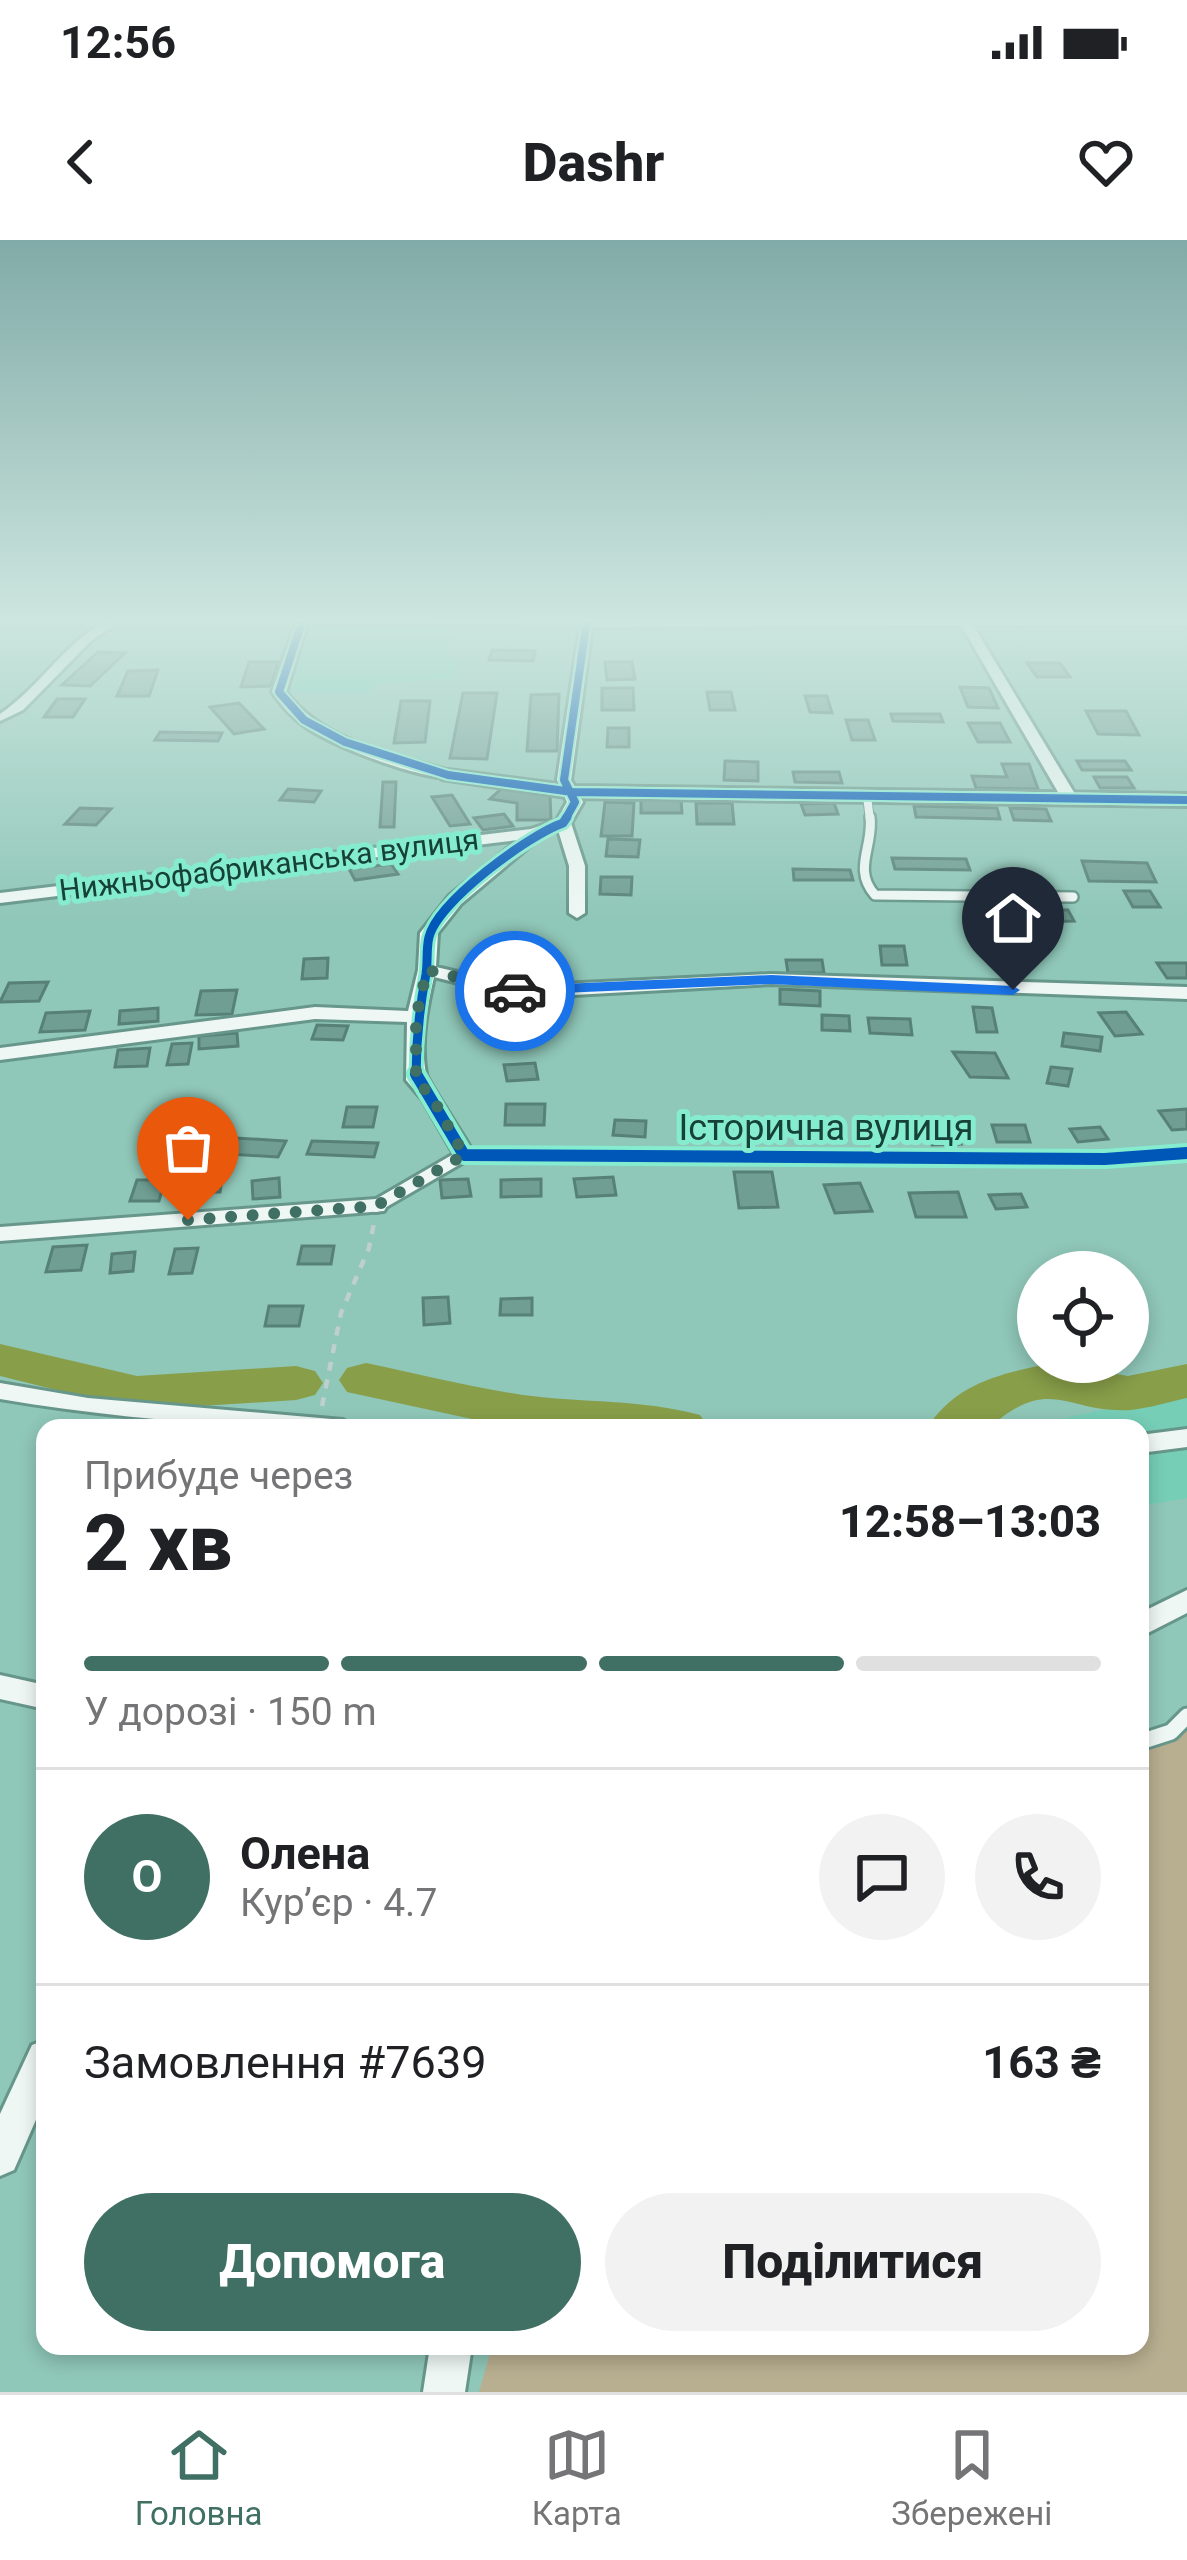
<!DOCTYPE html>
<html lang="uk">
<head>
<meta charset="utf-8">
<style>
  :root { --surface:#fff; --page:#f2f2f2; --text:#202124; --muted:#757577; --line:#e0e0e0; --accent:#407064 }
  body { margin:0; font-family:Roboto,sans-serif; background:var(--page); color:var(--text); height:100vh; display:flex; flex-direction:column; font-size:45px; white-space:nowrap }
  * { box-sizing:border-box; margin:0 }
  p { font-size:39px; color:var(--muted) }
  .icon { flex:none; width:66px; height:66px; fill:none; stroke:currentColor; stroke-width:2; stroke-linecap:round; stroke-linejoin:round }
  .map { position:relative; flex:1; overflow:hidden }
  .drawer { position:absolute; left:36px; top:1179px; width:1113px; height:936px; display:flex; flex-direction:column; background:var(--surface); border-radius:24px; box-shadow:0 6px 18px #0003 }
  .drawer>* { flex:none }
  .buttons { position:absolute; left:1017px; top:1011px; display:grid; gap:24px }
  .buttons a { display:grid; place-items:center; width:132px; height:132px; border-radius:50%; background:var(--surface); box-shadow:0 6px 18px #0003; font-size:60px }
  .pin { position:absolute; display:grid; place-items:center; width:102px; height:102px; color:#fff; margin:-123px -51px; border-radius:50% 50% 50% 0; rotate:-45deg; box-shadow:0 0 12px #0007 }
  .pin .icon { rotate:45deg }
  .courier { position:absolute; display:grid; place-items:center; width:120px; height:120px; margin:-60px; border:9px solid #1a73e8; border-radius:50%; background:#fff; color:#222; box-shadow:0 3px 15px #0007 }
  .overview em { font-style:normal; font-weight:800 }
  .overview div { display:flex; flex-direction:column-reverse }
  .overview { display:flex; align-items:center; justify-content:space-between; height:204px; padding:0 48px }
  h1 { font-size:78px; font-weight:800; line-height:90px }
  .bar { display:grid; grid-template-columns:repeat(4,1fr); gap:18px 12px; align-content:center; height:144px; padding:0 48px }
  .bar i { height:15px; border-radius:9px; background:var(--line) }
  .bar .selected { background:var(--accent) }
  .bar p { grid-column:span 4 }
  .line { display:flex; align-items:center; gap:30px; padding:0 48px; border-top:3px solid var(--line) }
  .line div { flex:1 }
  .round { display:grid; place-items:center; flex:none; width:126px; height:126px; border-radius:63px; background:var(--page) }
  .cta { display:flex; gap:24px; margin-top:auto; padding:24px 48px }
  .cta a { flex:1; height:138px; border-radius:72px; background:var(--accent); color:#fff; font-size:48px; font-weight:800; line-height:138px; text-align:center }
  .cta a+a { background:var(--page); color:var(--text) }
  .status { display:flex; justify-content:space-between; align-items:center; height:84px; padding:0 60px; background:var(--surface); direction:ltr }
  .status svg { height:33px; fill:currentColor }
  header { display:flex; justify-content:space-between; align-items:center; height:156px; padding:0 48px; background:var(--surface); font-size:54px; font-weight:800 }
  .dock { display:flex; justify-content:space-around; align-items:center; height:168px; border-top:3px solid var(--line); background:var(--surface); font-size:33px; color:var(--muted) }
  .dock a { display:grid; justify-items:center; gap:6px }
  .dock .selected { color:var(--accent) }
  .map>svg:first-child { display:block }
</style>
</head>
<body>
<div class="status"><b>12:56</b><svg viewBox="0 0 49 12"><path d="M0 12V9h3v3zM5 12V6h3v6zM10 12V3h3v9zM15 12V0h3v12zM26 1h20v11H26zM47 4h2v5h-2z"/></svg></div>
<header><svg class="icon" aria-label="back" viewBox="0 0 24 24"><path d="M15 5l-7 7 7 7"/></svg>Dashr<svg class="icon" aria-label="heart" viewBox="0 0 24 24"><path d="M12 20l-8-8c-3-5 5-10 8-4 3-6 11-1 8 4z"/></svg></header>
<div class="map">
<svg width="1187" height="2152" viewBox="0 0 1187 2152">
  <rect width="100%" height="100%" fill="#8fc7b8"/>
  <!-- built -->
  <path fill="#76ceb7" d="M313,382L454,383L445,419L459,420L455,438L374,444L370,453H284Z
    M1187,1151V1258L1140,1266V1188H1021Z"/>
  <!-- green -->
  <path fill="#b8ae90" d="M1187,1490V2152H479L492,2106H1140V1507Z"/>
  <g fill="none" stroke-linecap="round" stroke-linejoin="round">
    <!-- river -->
    <path fill="#889e49" fill-rule="evenodd" d="M0,1104L137,1136L296,1126L315,1131L323,1143L315,1155L296,1160L137,1170L0,1136Z
      M366,1123C418,1134 470,1147 523,1155C582,1163 642,1159 700,1175L709,1188H514L347,1152L339,1140L347,1128Z
      M1051,1123L1128,1136L1187,1124V1158C1169,1162 1149,1168 1131,1170C1066,1174 1051,1133 989,1188H927C957,1142 1002,1134 1051,1123Z"/>
  </g>
  <!-- building -->
  <path fill="#709e93" stroke="#578177" stroke-width="3" d="M492,410L535,411L533,421L489,420Z
    M98,412L125,413L90,446L62,445Z
    M249,422H278L271,446L241,447Z
    M605,422H632L635,439L607,440Z
    M1027,423H1060L1070,437H1037Z
    M158,430L149,456H117L128,431Z
    M960,447L989,448L998,468L968,467Z
    M602,448H633L634,470H602Z
    M707,452H731L735,470H710Z
    M463,453H497L487,519L450,518Z
    M559,454L557,511H527L531,455Z
    M805,456H827L832,473L810,472Z
    M57,459H85L73,477H44Z
    M401,461H430L425,502L394,503Z
    M239,463L264,489L234,494L210,467Z
    M1086,471H1126L1139,495L1098,494Z
    M891,474H940L943,482L893,481Z
    M846,480H868L875,500H852Z
    M968,483H1000L1010,502H978Z
    M608,488H629V507H607Z
    M160,492L222,493L218,501L155,500Z
    M725,521L758,522V541L724,540Z
    M1077,521H1125L1131,530H1082Z
    M1002,524H1029L1038,549L976,548L972,536L1007,537Z
    M793,532H839L842,543L795,542Z
    M1094,537H1127L1134,548H1100Z
    M383,542H396L394,587H380Z
    M288,549L321,551L314,562L280,560Z
    M501,549L550,555L551,580H517V563L490,559Z
    M452,555L470,584L450,586L432,557Z
    M641,560H681L682,573H641Z
    M605,562L634,563L632,596H601Z
    M696,563H732L734,584H697Z
    M834,563L838,574L805,575L801,564Z
    M914,566L997,568L1000,579L916,577Z
    M80,568L111,569L96,585L65,584Z
    M1010,568L1046,569L1051,581L1014,580Z
    M504,574L513,586L483,590L474,578Z
    M608,599L640,600L638,617L606,616Z
    M892,618L966,619L970,630L895,629Z
    M1082,621L1147,623L1156,642L1089,641Z
    M391,624L398,634L355,640L349,629Z
    M793,629L850,630L853,640H794Z
    M601,637H632L631,655L600,654Z
    M1124,651H1150L1160,667H1133Z
    M1024,670H1068L1074,681L1030,682Z
    M880,706H904L907,725H882Z
    M328,718L327,738L302,739L304,719Z
    M786,720H822L824,733H788Z
    M1157,723H1187V738H1167Z
    M48,742L39,761L0,762L9,743Z
    M780,749L820,751V766L780,764Z
    M237,750L232,774L196,775L201,751Z
    M973,767L992,768L997,792H977Z
    M158,768V781L119,784L120,771Z
    M90,771L85,790L40,792L46,773Z
    M1126,772L1142,794L1115,796L1099,773Z
    M822,775L849,776L850,791L822,790Z
    M868,778L910,779L912,795L870,793Z
    M317,785L348,786L343,800L312,799Z
    M237,793L238,806L199,809V796Z
    M1064,793L1102,797L1100,811L1062,806Z
    M192,803L188,824L167,825L172,804Z
    M150,808L147,826L115,827L118,810Z
    M953,812L995,813L1008,838L970,837Z
    M535,823L538,839L507,841L504,825Z
    M1051,827L1072,829L1068,846L1047,843Z
    M506,864H545L544,885H505Z
    M347,867H377L373,887H343Z
    M1187,869V889L1172,890L1159,871Z
    M615,880L646,881L645,897L613,895Z
    M761,880H795L796,894H763Z
    M952,884L961,904L932,905L923,885Z
    M992,885H1025L1030,902H997Z
    M1100,887L1108,899L1078,902L1070,889Z
    M235,898L286,901L278,917L227,914Z
    M312,901L378,903L374,917L307,914Z
    M734,932H772L778,967L739,968Z
    M223,934L220,952L189,953L192,935Z
    M613,937L616,955L577,957L574,939Z
    M279,938L280,957L253,959L252,941Z
    M468,939L471,956L442,958L440,940Z
    M541,939V956L501,957V940Z
    M137,940H165L159,961H130Z
    M860,943L872,971L835,973L824,945Z
    M958,952L966,977H916L909,953Z
    M1021,954L1027,967L996,969L989,955Z
    M87,1005L81,1030L46,1032L53,1007Z
    M302,1006H334L331,1024H298Z
    M198,1008L192,1033L169,1034L175,1009Z
    M135,1012L133,1031L110,1033L112,1014Z
    M448,1057L450,1083L424,1085L423,1058Z
    M532,1058V1075H500L501,1059Z
    M269,1066H303L299,1086H265Z"/>
  <g fill="none" stroke-linecap="round" stroke-linejoin="round">
    <!-- service-far3 casing -->
    <g stroke="#67968a" stroke-width="10">
      <path id="service-far3" d="M867,556L870,580"/>
    </g>
    <!-- service-far2 casing -->
    <g stroke="#67968a" stroke-width="14">
      <path id="service-far2" d="M870,577C874,606 852,629 875,655L1073,657"/>
    </g>
    <!-- service-far1 casing -->
    <g stroke="#67968a" stroke-width="18">
      <path id="service-far1" d="M376,966L464,915"/>
    </g>
    <!-- service casing -->
    <g stroke="#67968a" stroke-width="21">
      <path id="service" d="M1140,1502L1171,1492L1187,1476"/>
    </g>
    <!-- minor casing -->
    <g stroke="#67968a" stroke-width="6">
      <path id="minor" d="M109,379H123L90,402L23,470L0,481V474C40,447 65,402 109,379Z
        M297,379H309L286,452C324,503 395,515 453,532V538C419,539 335,507 306,487C292,478 282,466 272,452Z
        M365,379H524L525,380L519,384L371,383Z
        M581,379H1187V385H973L1078,559L1070,564L1062,559L961,385L592,387L571,540L583,562L571,583L585,626V673L577,678L569,673V626L558,590L543,595L461,664L438,693L436,727L519,746L771,734L1187,747V759L771,744L519,758L434,737C427,768 420,803 426,834C427,841 464,896 471,909L1105,913L1187,907V919L1105,925L464,921L457,919L423,860L406,840L407,782L315,779L0,820V808L315,767L408,771L418,730L420,693L449,656L518,600L0,663V653L531,589L557,580L567,562L557,540Z
        M376,959L387,966L384,971L0,1001V987Z
        M0,1143L88,1158L343,1180L356,1188C236,1188 119,1179 0,1159Z
        M1187,1189V1207L1140,1213V1195Z
        M1187,1350V1373L1140,1397V1373Z
        M0,1435L45,1445V1469L0,1459Z
        M45,1800V1859L14,1930L0,1936V1874L32,1805Z
        M430,2106H472L465,2152H423Z"/>
    </g>
    <!-- tertiary casing -->
    <g stroke="#67968a" stroke-width="6">
      <path id="tertiary" d="M448,530L573,546L1187,554V566L573,558L442,539V531Z"/>
    </g>
    <!-- path-far1 -->
    <path stroke="#bfd0cc" stroke-width="3" stroke-dasharray="4.5 4.5" stroke-linecap="butt" d="M537,381L568,383"/>
    <!-- path -->
    <path stroke="#bfd0cc" stroke-width="4.5" stroke-dasharray="9 9" stroke-linecap="butt" d="M322,1166L341,1073L369,1008L374,983"/>
    <!-- service-far3 -->
    <use href="#service-far3" stroke="#eef7f4" stroke-width="8"/>
    <!-- service-far2 -->
    <use href="#service-far2" stroke="#eef7f4" stroke-width="9"/>
    <!-- service-far1 -->
    <use href="#service-far1" stroke="#eef7f4" stroke-width="12"/>
    <!-- service -->
    <use href="#service" stroke="#eef7f4" stroke-width="15"/>
    <!-- minor -->
    <use href="#minor" fill="#eef7f4" fill-rule="evenodd"/>
    <!-- tertiary -->
    <use href="#tertiary" fill="#eef7f4" fill-rule="evenodd"/>
    <!-- cycleway-far2 casing -->
    <g stroke="#86ecd0" stroke-width="12">
      <path id="cycleway-far2" d="M303,379L279,452L304,480L345,502L448,535L573,552L1187,560
        M565,580L575,562L564,540L587,379"/>
    </g>
    <!-- cycleway-far1 casing -->
    <g stroke="#86ecd0" stroke-width="15">
      <path id="cycleway-far1" d="M416,837C416,801 419,770 426,734C428,722 426,709 429,697C438,661 529,595 563,583L567,577"/>
    </g>
    <!-- cycleway casing -->
    <g stroke="#86ecd0" stroke-width="20">
      <path id="cycleway" d="M416,834L464,915L1105,919L1187,913"/>
    </g>
    <!-- cycleway-far2 -->
    <use href="#cycleway-far2" stroke="#0057b8" stroke-width="8"/>
    <!-- cycleway-far1 -->
    <use href="#cycleway-far1" stroke="#0057b8" stroke-width="9"/>
    <!-- cycleway -->
    <use href="#cycleway" stroke="#0057b8" stroke-width="12"/>
  </g>
  <!-- sky -->
  <linearGradient id="sky" x2="0" y2="1"><stop stop-color="#81aba8"/><stop offset="0.56" stop-color="#cde6df"/><stop offset="1" stop-color="#cde6df" stop-opacity="0"/></linearGradient>
  <rect width="1187" height="680" fill="url(#sky)"/>
  <!-- route -->
  <path fill="#1a73e8" d="M771,735L1013,746L1020,750L1013,755L771,744L515,755L508,751L515,746Z"/>
  <g fill="none" stroke-linecap="round" stroke-linejoin="round">
    <!-- done -->
    <path stroke="#407064" stroke-width="12" stroke-dasharray="0 21.6" d="M188,980L376,966L464,915L432,857L416,840V777L427,730L515,751"/>
  </g>
  <g text-anchor="middle" stroke-width="10" stroke-linejoin="round" paint-order="stroke">
    <!-- far-street labels -->
    <g font-size="30" fill="#154136" stroke="#86ecd0">
      <text transform="translate(269 625) rotate(-7)" y="10">Нижньофабриканська вулиця</text>
    </g>
    <!-- street labels -->
    <g font-size="36" fill="#154136" stroke="#86ecd0">
      <text x="826" y="900">Історична вулиця</text>
    </g>
  </g>
</svg>
<div class="buttons">
<a><svg class="icon" aria-label="locate" viewBox="0 0 24 24"><circle cx="12" cy="12" r="6"/><path d="M12 2v4M12 18v4M2 12h4M18 12h4"/></svg></a>
</div>
<div class="pin" style="left:188px;top:980px;background:#ea580c"><svg class="icon" aria-label="bag" viewBox="0 0 24 24"><path d="M5 8h14l-1 12H6zM9 8a3 3 0 0 1 6 0"/></svg></div>
<div class="pin" style="left:1013px;top:750px;background:#1f2937"><svg class="icon" aria-label="home" viewBox="0 0 24 24"><path d="M3 11l9-7 9 7M6 9v11h12V9"/></svg></div>
<div class="courier" style="left:515px;top:751px"><svg class="icon" aria-label="car" viewBox="0 0 24 24"><path d="M5 17H2v-5l4-1 3-4h7l3 4 3 1v5h-3M9 17h6M6 11h13"/><circle cx="7" cy="17" r="2"/><circle cx="17" cy="17" r="2"/></svg></div>
<section class="drawer">
<div class="overview"><div><h1>2 хв</h1><p>Прибуде через</p></div><em>12:58–13:03</em></div>
<div class="bar"><i class="selected"></i><i class="selected"></i><i class="selected"></i><i></i><p>У дорозі · 150 m</p></div>
<div class="line" style="height:216px"><b class="round" style="background:var(--accent);color:#fff">О</b><div><b>Олена</b><p>Кур’єр · 4.7</p></div><a class="round"><svg class="icon" aria-label="chat" viewBox="0 0 24 24"><path d="M4 5h16v11H9l-5 4z"/></svg></a><a class="round"><svg class="icon" aria-label="phone" viewBox="0 0 24 24"><path d="M5 4h4l2 5-3 2q2 4 5 5l2-3 5 2v4C11 20 4 13 5 4z"/></svg></a></div>
<div class="line" style="height:156px"><div>Замовлення #7639</div><b>163 ₴</b></div>
<div class="cta"><a>Допомога</a><a>Поділитися</a></div>
</section>
</div>
<nav class="dock">
<a class="selected"><svg class="icon" aria-label="home" viewBox="0 0 24 24"><path d="M3 11l9-7 9 7M6 9v11h12V9"/></svg>Головна</a>
<a><svg class="icon" aria-label="map" viewBox="0 0 24 24"><path d="M3 6l6-2 6 2 6-2v14l-6 2-6-2-6 2zM9 4v14M15 6v14"/></svg>Карта</a>
<a><svg class="icon" aria-label="saved" viewBox="0 0 24 24"><path d="M7 4h10v16l-5-4-5 4z"/></svg>Збережені</a>
</nav>
</body>
</html>
